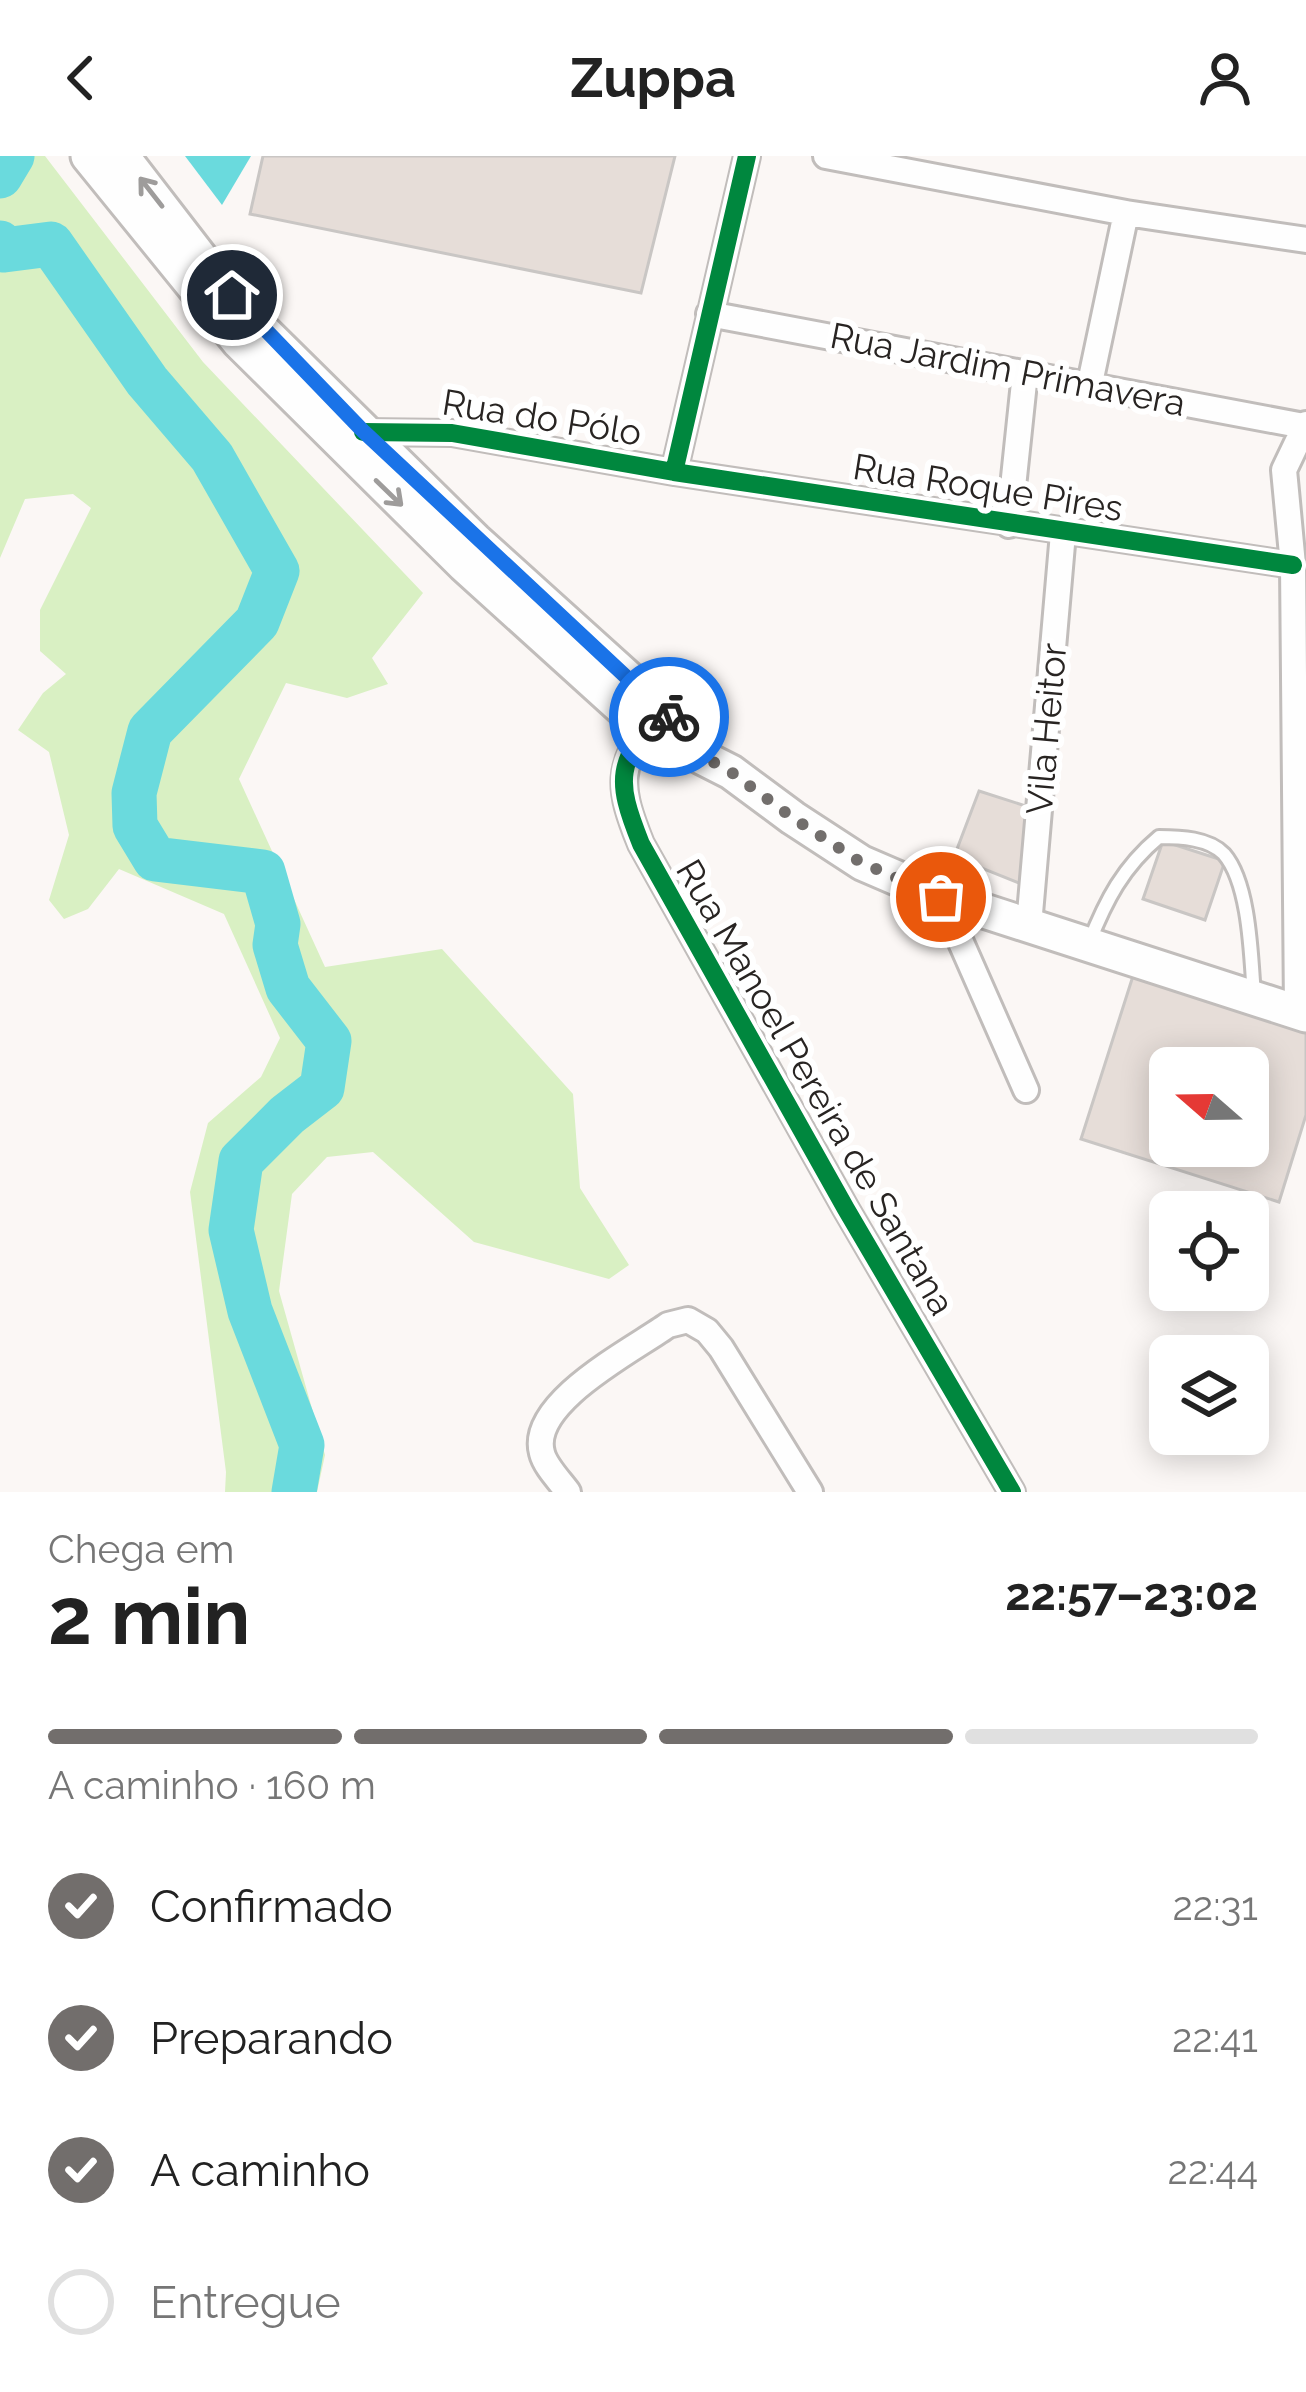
<!DOCTYPE html>
<html lang="pt">
<head>
<meta charset="utf-8">
<style>
  :root { --surface:#fff; --page:#f2f2f2; --text:#222; --muted:#767676; --line:#e0e0e0; --accent:#726e6c }
  body { margin:0; font-family:Raleway,sans-serif; background:var(--page); color:var(--text); height:100vh; display:flex; flex-direction:column; font-size:45px; white-space:nowrap }
  * { box-sizing:border-box; margin:0 }
  p { font-size:39px; color:var(--muted) }
  .icon { flex:none; width:66px; height:66px; fill:none; stroke:currentColor; stroke-width:2; stroke-linecap:round; stroke-linejoin:round }
  .map { position:relative; height:1336px; overflow:hidden }
  .side { display:flex; flex-direction:column; background:var(--surface); flex:1 }
  .side>* { flex:none }
  .needle { width:78px; rotate:290deg }
  .buttons { position:absolute; left:1149px; top:891px; display:grid; gap:24px }
  .buttons a { display:grid; place-items:center; width:120px; height:120px; border-radius:18px; background:var(--surface); box-shadow:0 6px 30px #0003; font-size:60px }
  .pin { position:absolute; display:grid; place-items:center; width:102px; height:102px; color:#fff; margin:-51px; border:6px solid #fff; border-radius:50%; box-shadow:0 3px 12px #0007 }
  .courier { position:absolute; display:grid; place-items:center; width:120px; height:120px; margin:-60px; border:9px solid #1a73e8; border-radius:50%; background:#fff; color:#222; box-shadow:0 3px 15px #0007 }
  .headline em { font-style:normal; font-weight:700 }
  .headline div { display:flex; flex-direction:column-reverse }
  .headline { display:flex; align-items:center; justify-content:space-between; height:204px; padding:0 48px }
  h1 { font-size:78px; font-weight:700; line-height:90px }
  .bar { display:grid; grid-template-columns:repeat(4,1fr); gap:18px 12px; align-content:center; height:144px; padding:0 48px }
  .bar i { height:15px; border-radius:9px; background:var(--line) }
  .bar .active { background:var(--accent) }
  .bar p { grid-column:span 4 }
  ol { padding:0 48px; list-style:none }
  li { display:flex; align-items:center; gap:36px; height:132px }
  li p { margin-inline-start:auto }
  li .icon { padding:12px; border-radius:50%; background:var(--accent); color:#fff; stroke-width:4 }
  li:last-child { color:var(--muted) }
  li i { width:66px; height:66px; border:6px solid var(--line); border-radius:50% }
  header { display:flex; justify-content:space-between; align-items:center; height:156px; padding:0 48px; background:var(--surface); font-size:54px; font-weight:700 }
  .map>svg:first-child { display:block }
</style>
</head>
<body>
<header><svg class="icon" aria-label="back" viewBox="0 0 24 24"><path d="M15 5l-7 7 7 7"/></svg>Zuppa<svg class="icon" aria-label="person" viewBox="0 0 24 24"><circle cx="12" cy="8" r="4"/><path d="M4 21q1-7 8-7t8 7"/></svg></header>
<div class="map">
<svg width="1306" height="1336" viewBox="0 0 1306 1336">
  <rect width="100%" height="100%" fill="#fbf7f5"/>
  <!-- green -->
  <path fill="#d9f0c3" d="M0,0H45L203,206L423,437L372,502L388,528L347,542L286,527L239,623L325,811L442,793L573,938L580,1032L629,1109L609,1123L474,1086L373,996L327,1001L292,1038L279,1135L325,1299L317,1336H225L226,1316L190,1036L208,967L261,921L280,882L224,758L119,713L88,753L64,763L49,744L69,679L49,596L18,574L43,537L66,518L40,495V454L91,352L73,338L25,343L0,402Z"/>
  <!-- water -->
  <path fill="#6adadd" d="M185,0H251L222,49Z"/>
  <g fill="none" stroke-linecap="round" stroke-linejoin="round">
    <!-- river -->
    <path stroke="#6adadd" stroke-width="45" d="M0,20L12,0
      M0,87L4,94L51,88L147,225L212,301L277,415L257,466L150,575L134,637L135,670L155,703L263,716L278,768L275,789L288,832L329,885L322,932L287,959L241,1005L231,1074L250,1155L302,1289L294,1336"/>
  </g>
  <!-- building -->
  <path fill="#e6ddd8" stroke="#c9c6c4" stroke-width="3" fill-rule="evenodd" d="M263,0H675L641,137L250,58Z
    M979,635L1032,652L1024,729L954,701Z
    M1163,685L1225,705L1205,764L1143,743Z
    M1133,820L1306,875V959L1279,1046L1081,983ZM1170,912H1248V990H1170Z"/>
  <g fill="none" stroke-linecap="round" stroke-linejoin="round">
    <!-- service casing -->
    <g stroke="#c1bdbb" stroke-width="18">
      <path id="service" d="M1089,787C1106,744 1123,711 1159,681C1180,681 1209,682 1224,698C1250,728 1251,802 1254,840"/>
    </g>
    <!-- minor casing -->
    <g stroke="#c1bdbb" stroke-width="30">
      <path id="minor" d="M826,0L1126,57L1306,84
        M709,158L1304,270
        M1090,227L1126,57
        M363,276L452,277L674,316L747,0
        M674,316L1293,409
        M1009,369L1025,217
        M653,561C616,612 618,631 641,688L846,1053L1012,1336
        M941,741L1026,934
        M1029,769L1063,377
        M1297,855L1293,409L1284,314L1306,268
        M568,1336C560,1325 545,1310 542,1297C528,1247 633,1194 668,1169L688,1164L707,1175L721,1192L810,1336"/>
    </g>
    <!-- secondary casing -->
    <g stroke="#c1bdbb" stroke-width="39">
      <path id="secondary" d="M88,0L239,186L464,409L644,572L731,616L793,662L862,707L941,741L1306,859
        M122,0L206,109L257,169L475,384L660,551L692,589"/>
    </g>
    <!-- service -->
    <use href="#service" stroke="#fefefe" stroke-width="12"/>
    <!-- minor -->
    <use href="#minor" stroke="#fefefe" stroke-width="24"/>
    <!-- secondary -->
    <use href="#secondary" stroke="#fefefe" stroke-width="33"/>
    <!-- cycleway casing -->
    <g stroke="#fff" stroke-width="26">
      <path id="cycleway" d="M363,276L452,277L674,316L747,0
        M674,316L1293,409
        M660,551C618,609 614,621 641,688L846,1053L1012,1336"/>
    </g>
    <!-- cycleway -->
    <use href="#cycleway" stroke="#00873e" stroke-width="18"/>
  </g>
  <!-- one-way arrows -->
  <defs><path id="oneway-shaft" d="M-6 0H5M1.5-3L5.5 0L1.5 3" fill="none" stroke-width="1.6" stroke-linecap="round" stroke-linejoin="round" transform="scale(3)"/></defs>
  <g stroke="#9e9c9b">
    <use href="#oneway-shaft" transform="translate(151 36) rotate(-128)"/>
    <use href="#oneway-shaft" transform="translate(389 337) rotate(44)"/>
  </g>
  <g fill="none" stroke-linecap="round" stroke-linejoin="round">
    <!-- done -->
    <path stroke="#726e6c" stroke-width="12" stroke-dasharray="0 21.6" d="M669,561L701,599L731,616L793,662L862,707L941,741"/>
    <!-- route -->
    <path stroke="#1a73e8" stroke-width="15" d="M232,139L363,275L669,561"/>
  </g>
  <g text-anchor="middle" stroke-width="12" stroke-linejoin="round" paint-order="stroke">
    <!-- street labels -->
    <g font-size="36" fill="#282422" stroke="#fff">
      <text transform="translate(1008 213) rotate(11)" y="13">Rua Jardim Primavera</text>
      <text transform="translate(542 261) rotate(9)" y="13">Rua do Pólo</text>
      <text transform="translate(988 331) rotate(9)" y="13">Rua Roque Pires</text>
      <text transform="translate(1046 573) rotate(-85)" y="13">Vila Heitor</text>
      <text transform="translate(816 931) rotate(60)" y="13">Rua Manoel Pereira de Santana</text>
    </g>
  </g>
</svg>
<div class="buttons">
<a><svg class="needle" viewBox="-14 -14 28 28"><path d="M0-13l5 13h-10z" fill="#e53935"/><path d="M0 13l5-13h-10z" fill="#767676"/></svg></a>
<a><svg class="icon" aria-label="locate" viewBox="0 0 24 24"><circle cx="12" cy="12" r="6"/><path d="M12 2v4M12 18v4M2 12h4M18 12h4"/></svg></a>
<a><svg class="icon" aria-label="layers" viewBox="0 0 24 24"><path d="M12 4l9 5-9 5-9-5zM3 14l9 5 9-5"/></svg></a>
</div>
<div class="pin" style="left:941px;top:741px;background:#ea580c"><svg class="icon" aria-label="bag" viewBox="0 0 24 24"><path d="M5 8h14l-1 12H6zM9 8a3 3 0 0 1 6 0"/></svg></div>
<div class="pin" style="left:232px;top:139px;background:#1f2937"><svg class="icon" aria-label="home" viewBox="0 0 24 24"><path d="M3 11l9-7 9 7M6 9v11h12V9"/></svg></div>
<div class="courier" style="left:669px;top:561px"><svg class="icon" aria-label="bike" viewBox="0 0 24 24"><circle cx="6" cy="16" r="4"/><circle cx="18" cy="16" r="4"/><path d="M6 16l4-8h5l3 8M10 8l3 8H6M13 5h3"/></svg></div>
</div>
<section class="side">
<div class="headline"><div><h1>2 min</h1><p>Chega em</p></div><em>22:57–23:02</em></div>
<div class="bar"><i class="active"></i><i class="active"></i><i class="active"></i><i></i><p>A caminho · 160 m</p></div>
<ol>
<li><svg class="icon" aria-label="check" viewBox="0 0 24 24"><path d="M5 12l5 5 9-10"/></svg>Confirmado<p>22:31</p></li>
<li><svg class="icon" aria-label="check" viewBox="0 0 24 24"><path d="M5 12l5 5 9-10"/></svg>Preparando<p>22:41</p></li>
<li><svg class="icon" aria-label="check" viewBox="0 0 24 24"><path d="M5 12l5 5 9-10"/></svg>A caminho<p>22:44</p></li>
<li><i></i>Entregue</li>
</ol>
</section>
</body>
</html>
